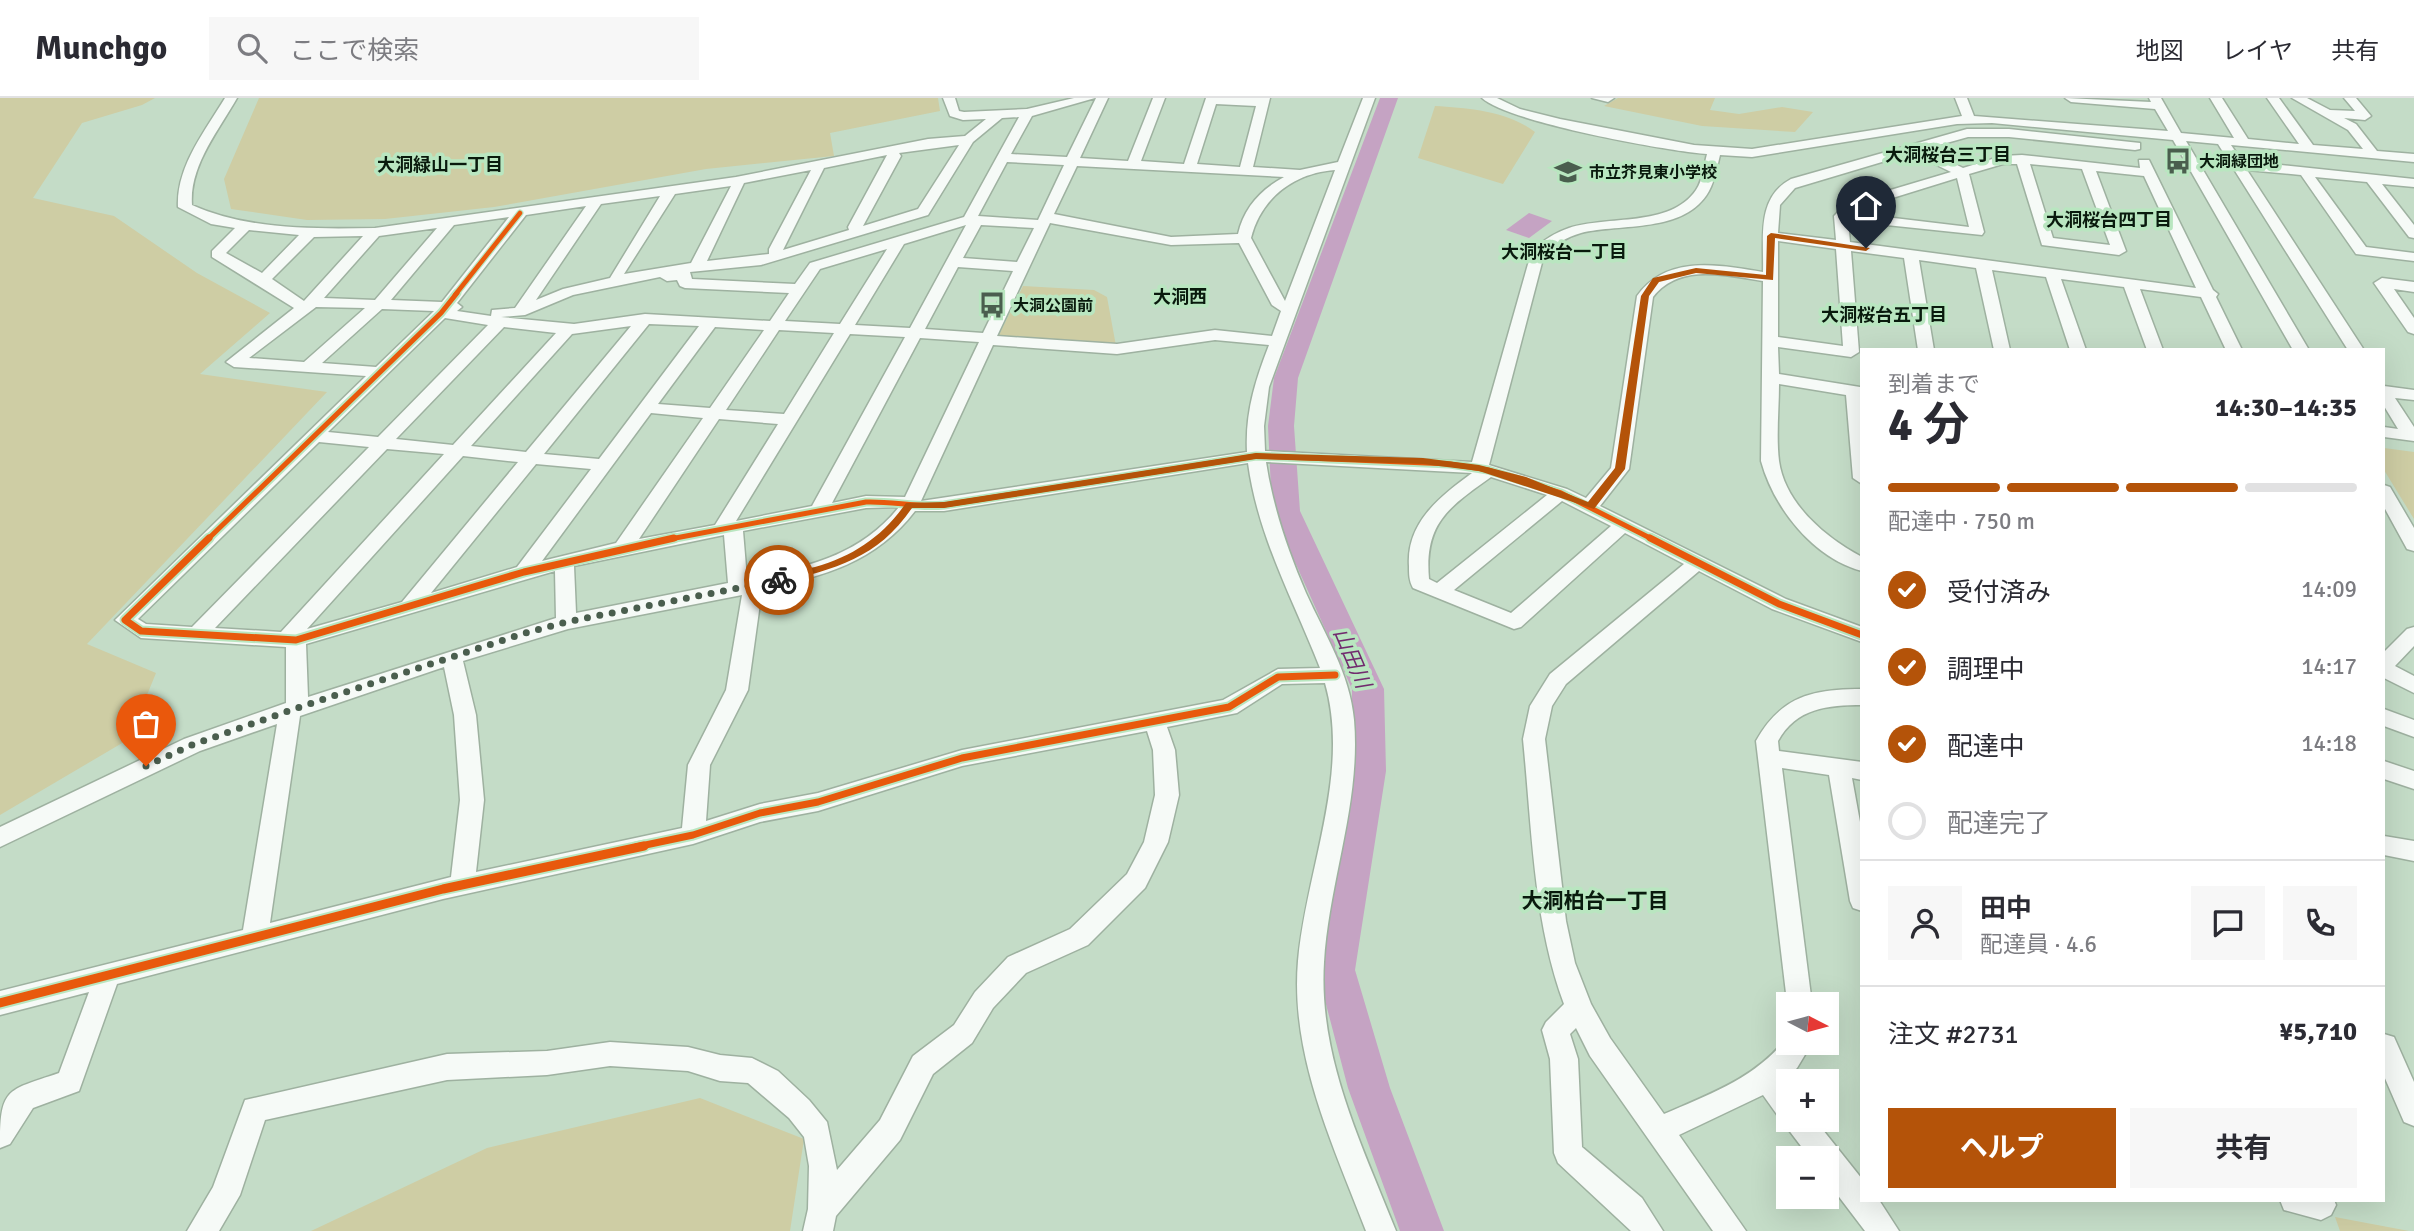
<!DOCTYPE html>
<html lang="ja">
<head>
<meta charset="utf-8">
<style>
  :root { --surface:#fff; --page:#f7f7f7; --text:#2b2b33; --muted:#7c7c81; --line:#e1e1e2; --accent:#b45309 }
  body { margin:0; font-family:Signika,"Noto Sans JP",sans-serif; background:var(--page); color:var(--text); height:100vh; display:flex; flex-direction:column; font-size:26px; white-space:nowrap }
  * { box-sizing:border-box; margin:0 }
  p { font-size:23px; color:var(--muted) }
  .icon { flex:none; width:38px; height:38px; fill:none; stroke:currentColor; stroke-width:2; stroke-linecap:round; stroke-linejoin:round }
  .map { position:relative; flex:1; overflow:hidden }
  .side { position:absolute; left:1860px; top:250px; width:525px; height:854px; display:flex; flex-direction:column; background:var(--surface); border-radius:0px; box-shadow:0 7px 28px #0002 }
  .side>* { flex:none }
  .needle { width:46px; rotate:96deg }
  .tools { position:absolute; left:1776px; top:894px; display:grid; gap:14px }
  .tools a { display:grid; place-items:center; width:63px; height:63px; border-radius:0px; background:var(--surface); box-shadow:0 7px 28px #0002; font-size:35px }
  .pin { position:absolute; display:grid; place-items:center; width:60px; height:60px; color:#fff; margin:-72px -30px; border-radius:50% 50% 50% 0; rotate:-45deg; box-shadow:0 0 7px #0007 }
  .pin .icon { rotate:45deg }
  .courier { position:absolute; display:grid; place-items:center; width:70px; height:70px; margin:-35px; border:5px solid #b45309; border-radius:50%; background:#fff; color:#222; box-shadow:0 2px 9px #0007 }
  .head em { font-style:normal; font-weight:700 }
  .head div { display:flex; flex-direction:column-reverse }
  .head { display:flex; align-items:center; justify-content:space-between; height:119px; padding:0 28px }
  h1 { font-size:46px; font-weight:700; line-height:52px }
  .bar { display:grid; grid-template-columns:repeat(4,1fr); gap:10px 7px; align-content:center; height:84px; padding:0 28px }
  .bar i { height:9px; border-radius:5px; background:var(--line) }
  .bar .current { background:var(--accent) }
  .bar p { grid-column:span 4 }
  .line { display:flex; align-items:center; gap:18px; padding:0 28px; border-top:2px solid var(--line) }
  .line div { flex:1 }
  .round { display:grid; place-items:center; flex:none; width:74px; height:74px; border-radius:0px; background:var(--page) }
  ol { padding:0 28px; list-style:none }
  li { display:flex; align-items:center; gap:21px; height:77px }
  li p { margin-inline-start:auto }
  li .icon { padding:7px; border-radius:50%; background:var(--accent); color:#fff; stroke-width:4 }
  li:last-child { color:var(--muted) }
  li i { width:38px; height:38px; border:4px solid var(--line); border-radius:50% }
  .action { display:flex; gap:14px; margin-top:auto; padding:14px 28px }
  .action a { flex:1; height:80px; border-radius:0px; background:var(--accent); color:#fff; font-size:28px; font-weight:700; line-height:80px; text-align:center }
  .action a+a { background:var(--page); color:var(--text) }
  header { display:flex; align-items:center; gap:42px; box-sizing:border-box; height:98px; padding:0 35px; background:var(--surface); border-bottom:2px solid var(--line) }
  header strong { font-size:33px }
  nav { display:flex; gap:38px; margin-inline-start:auto; font-size:24px }
  .search { width:490px; height:63px; background:var(--page); display:flex; align-items:center; gap:18px; box-sizing:border-box; padding:0 24px; border-radius:0px; color:var(--muted); font-size:26px }
  .map>svg:first-child { display:block }
</style>
</head>
<body>
<header>
<strong>Munchgo</strong>
<div class="search"><svg class="icon" aria-label="search" viewBox="0 0 24 24"><circle cx="10" cy="10" r="6"/><path d="M15 15l6 6"/></svg>ここで検索</div>
<nav><a>地図</a><a>レイヤ</a><a>共有</a></nav>
</header>
<div class="map">
<svg width="2414" height="1133" viewBox="0 0 2414 1133">
  <rect width="100%" height="100%" fill="#c4dcc7"/>
  <!-- green -->
  <path fill="#cecda4" d="M0,0H155L142,7L82,25L33,100L114,118L197,175L270,215L200,276L327,294L87,546L156,575L129,641L0,717Z
    M259,0H938L940,13L830,35L834,58L706,71L494,109L385,121L307,122L231,111L224,81Z
    M1618,0H1715L1710,12L1739,16L1782,9L1813,14L1795,34L1702,28L1604,8Z
    M1435,8C1468,10 1508,13 1535,34L1503,86L1418,60Z
    M1023,188L1094,192L1107,199L1116,248L997,241Z
    M2384,350L2414,354V421L2384,372Z
    M700,1000L804,1041L790,1133H311L487,1050Z
    M2335,1119L2409,1133H2340Z"/>
  <!-- water -->
  <path fill="#c5a3c3" d="M1529,115L1552,123L1529,140L1506,132Z"/>
  <g fill="none" stroke-linecap="round" stroke-linejoin="round">
    <!-- river -->
    <path fill="#c5a3c3" fill-rule="evenodd" d="M1380,0H1398L1298,280L1294,328L1300,413L1384,591L1386,673L1355,872L1390,990L1444,1133H1400L1348,990L1317,872L1352,673V591L1272,413L1268,328L1274,280Z"/>
    <!-- minor casing -->
    <g stroke="#9eb1a0" stroke-width="3">
      <path id="minor" d="M225,0H237C219,32 189,68 192,107C248,132 314,131 375,130L736,79L928,41L965,38L986,21L963,22L950,18L943,0H955L959,13L964,14L1027,11L1074,0H1095L1032,18L1011,56L1067,59L1096,0H1108L1080,60L1128,63L1153,0H1165L1141,63L1184,66L1206,0H1270L1253,69L1300,72L1338,64L1363,0H1375L1269,289L1264,328L1265,353L1472,364L1532,152C1544,142 1554,135 1569,130C1607,117 1670,130 1696,92C1703,82 1704,67 1707,56C1666,53 1508,24 1482,0H1497L1520,11L1560,21L1694,47L1752,51L1962,18L1955,0H1967L1974,18L2168,33L2155,11L2071,4L2065,0L2151,4L2149,0H2161L2181,35L2234,40L2210,0H2222L2248,41L2299,46L2267,0H2279L2313,47L2363,51L2348,32L2292,0H2307L2330,12L2355,13L2344,0H2356L2371,18L2365,22L2344,20L2356,26L2377,53L2414,56V64L2231,47L2242,63L2414,81V89L2382,86L2414,127V140L2409,139L2367,84L2315,79L2366,149L2414,155V163L2356,156L2301,77L2247,72L2364,252H2348L2218,46L2186,43L2309,252H2293L2173,42L1992,25L1957,26L1752,59L1720,57C1717,69 1715,82 1709,93C1685,136 1621,125 1581,135C1566,139 1555,147 1544,157L1489,367L1567,391L1586,400L1611,370L1637,198C1667,156 1719,167 1763,174C1764,139 1756,100 1791,81L1967,31H2009L2140,45V51L2135,52L2009,39H1968L1925,51L1963,70L2002,58L2022,57L2140,70L2139,62H2149L2213,192L2218,196L2216,199L2242,252H2226L2201,199L2140,191L2163,252H2147L2124,189L2061,181L2086,252H2070L2046,179L1992,172L2010,252H1994L1976,170L1919,162L1934,252H1918L1904,160L1851,153L1859,254L1851,259L1778,249L1779,276L1860,289L1862,386L1853,380L1846,297L1779,286C1779,311 1776,338 1779,363C1785,406 1826,440 1862,459V473C1813,460 1774,410 1761,363L1763,183C1726,177 1679,165 1653,199L1629,371L1600,408L1786,501L1862,529V544L1772,511L1699,473L1566,586L1552,608L1545,641L1566,823L1575,865L1591,906L1610,940L1664,1016C1710,996 1758,979 1788,938V945H1812L1797,970L1784,982L1788,987V1022H1815L1862,1081V1102H1879L1899,1133H1865L1827,1083V1060H1810L1788,1031L1784,1021L1778,1018L1763,997L1679,1037L1746,1133H1713L1590,958L1576,930L1570,936L1578,961L1582,1049L1642,1100L1663,1133H1631L1558,1065L1554,1055L1550,961L1542,932L1546,924L1564,906C1533,822 1532,730 1523,641L1530,608L1550,576L1684,466L1625,435L1521,529L1514,531L1413,490C1409,483 1409,476 1409,468C1406,424 1441,398 1472,375L1266,364C1273,410 1288,453 1306,495C1325,537 1350,576 1354,622C1361,704 1329,783 1324,864C1318,959 1362,1047 1396,1133H1366C1333,1047 1290,957 1298,863C1306,772 1351,676 1325,585L1282,586L1237,615L1167,629L1175,652L1179,697L1168,744L1145,790L1088,847L1026,875L993,910L972,945L933,976L900,1042L836,1118L833,1133H803L808,1111L809,1068L804,1039L789,1020L748,985L720,983L688,973L610,968L547,977L447,982L265,1022L240,1097L219,1133H187L213,1089L245,1002L447,956L547,953L610,944L688,949L720,957L752,960L778,973L809,1002L827,1024L837,1072L880,1022L913,958L954,927L975,894L1008,859L1070,831L1127,776L1144,744L1155,697L1153,652L1147,633L962,668L818,713L760,724L693,746L443,801L117,886L79,993L33,1010L10,1046L0,1050C0,990 5,993 59,975L89,894L0,917V893L243,832L277,626L200,653L0,749V729L184,641L286,605V549L141,540L115,522L366,278L234,269L226,264L294,210L212,159V153L235,130L211,126L178,109C176,69 205,33 225,0ZM1216,6L1256,8L1240,69L1197,66ZM1019,19L964,119L810,165L795,186L692,181L690,174L761,167L928,117L973,44L1002,20ZM959,47L918,111L863,128L901,58L899,55ZM1912,55L1951,74L1847,105L1834,118L1836,142L1778,135L1780,107L1795,90ZM887,57L848,129L849,132L783,152L824,70ZM1007,64L1064,67L1038,122L978,118ZM2003,66H2017L2042,147L2119,157L2126,153L2096,73L2144,78L2196,190L1850,144L1848,123L1982,137L1984,134L1969,76ZM2030,66L2082,71L2110,147L2053,140ZM1077,68L1284,79C1260,92 1244,110 1238,136L1171,139L1054,116ZM811,72L769,151V156L707,163L744,85ZM1335,72L1285,203L1251,140C1261,100 1294,75 1335,72ZM1957,80L1969,129L1852,115L1857,111ZM731,88L691,165L624,176L675,96ZM660,98L610,180L563,191L536,202L601,106ZM586,108L515,210L492,212L491,218L457,213L462,209L457,205L526,117ZM509,119L442,204L391,202L454,127ZM1050,125L1171,147L1239,145L1272,207L1281,213L1272,238L1215,232L1117,246L997,238ZM966,127L910,230L855,227L904,146ZM981,127L1034,130L1017,164L963,160ZM437,130L375,202L324,200L379,138ZM249,132L299,137L262,175L226,155ZM363,138L304,203L272,181L314,139ZM1778,143L1836,151L1843,248L1778,239ZM887,151L840,226L785,223L820,171ZM958,169L1013,173L983,235L925,231ZM660,179L667,183L677,182L680,188L685,190L789,195L770,223L645,216L574,226L501,219L525,217L573,197ZM316,209L365,210L304,264L249,260ZM382,211L434,213L376,269L322,265ZM445,220L488,227L378,339L328,334ZM649,226L699,228L599,361L544,356ZM631,228L526,354L471,348L572,236ZM504,229L556,235L453,347L396,341ZM715,229L764,232L710,310L658,306ZM779,232L834,235L784,316L726,312ZM850,236L905,239L812,408L736,423ZM920,240L979,244L905,399L866,398L832,405ZM1215,242L1269,247C1255,283 1245,315 1247,354L921,403L993,247L1117,256ZM651,315L703,320L616,445L542,463ZM719,321L778,326L715,427L639,441ZM319,344L369,349L192,529L146,526L138,521ZM387,351L444,356L281,534L215,530ZM463,358L518,364L402,504L307,531ZM1248,365C1258,439 1293,501 1320,570L1278,571L1223,602L962,652L818,695L760,706L706,723L710,667L748,592L762,491C823,479 876,464 915,413H944ZM536,366L591,371L517,469L431,495ZM1491,379L1547,397L1437,485L1429,481C1424,425 1449,409 1491,379ZM1562,403L1611,428L1511,515L1454,492ZM899,409C860,458 805,470 747,481L743,433L866,410ZM724,437L728,485L576,515L574,468ZM555,473L556,520L308,599L306,546ZM742,497L726,592L688,667L682,730L476,774L484,702L476,617L463,563L568,531ZM444,569L454,617L460,702L451,779L270,825L300,618Z
        M1592,0H1614L1608,4Z
        M2382,180L2414,184V194L2394,191L2414,220V236L2408,234L2374,185Z
        M2384,288L2414,292V302L2395,300L2414,329V343L2384,339V329L2398,331L2384,308Z
        M2384,387L2390,389L2414,430V453L2407,451L2384,409Z
        M2414,529V548L2395,568L2414,578V595L2384,580V554L2407,531Z
        M1862,591V607C1828,607 1796,610 1778,643L1779,653L1862,664V682L1852,680L1862,735V813L1853,810L1850,803L1829,677L1782,670L1812,906H1788V912L1756,643C1781,598 1813,591 1862,591Z
        M2384,611L2414,622V639L2384,628Z
        M2384,663L2414,673V691L2384,681Z
        M2384,738L2414,743V763L2384,757Z
        M2384,936L2394,939L2414,984V1028L2404,1024L2384,978Z
        M2280,1102H2334L2336,1107L2331,1117L2321,1122L2284,1112Z"/>
    </g>
    <!-- minor -->
    <use href="#minor" fill="#f6faf7" fill-rule="evenodd"/>
    <!-- cycleway-far3 casing -->
    <g stroke="#b9e6c0" stroke-width="7">
      <path id="cycleway-far3" d="M455,197L520,115"/>
    </g>
    <!-- cycleway-far2 casing -->
    <g stroke="#b9e6c0" stroke-width="9">
      <path id="cycleway-far2" d="M207,442L441,215L457,195
        M665,442L866,404C893,403 918,410 944,407L1256,358L1450,366L1488,372L1561,395L1654,442"/>
    </g>
    <!-- cycleway-far1 casing -->
    <g stroke="#b9e6c0" stroke-width="11">
      <path id="cycleway-far1" d="M209,440L125,522L141,533L296,542L524,474L674,440
        M1650,440L1779,506L1862,537
        M636,749L693,737L760,715L818,704L962,660L1229,609L1278,579L1335,577"/>
    </g>
    <!-- cycleway casing -->
    <g stroke="#b9e6c0" stroke-width="13">
      <path id="cycleway" d="M0,905L443,791L644,748"/>
    </g>
    <!-- cycleway-far3 -->
    <use href="#cycleway-far3" stroke="#e8590c" stroke-width="4.5"/>
    <!-- cycleway-far2 -->
    <use href="#cycleway-far2" stroke="#e8590c" stroke-width="5"/>
    <!-- cycleway-far1 -->
    <use href="#cycleway-far1" stroke="#e8590c" stroke-width="7"/>
    <!-- cycleway -->
    <use href="#cycleway" stroke="#e8590c" stroke-width="9"/>
  </g>
  <!-- route -->
  <path fill="#b45309" d="M1771,135L1870,150L1866,153L1775,140L1773,182L1696,175L1659,184L1649,198L1625,371L1594,411L1479,373L1423,366L1256,361L944,410H912C877,461 836,470 779,485L774,482C784,474 802,472 815,469C854,458 883,438 906,405L944,404L1256,355L1423,360L1479,367L1526,379L1588,404L1615,370L1641,198L1653,180L1696,170L1766,177L1767,138Z"/>
  <g fill="none" stroke-linecap="round" stroke-linejoin="round">
    <!-- done -->
    <path stroke="#4a5e4e" stroke-width="7" stroke-dasharray="0 12.6" d="M146,668L192,647L297,610L522,536L566,524L779,482"/>
  </g>
  <!-- icons -->
  <defs>
    <g id="bus-bare" transform="scale(2.1)"><path d="M-5-6H5V4H4V6H2V4H-2V6H-4V4H-5ZM-3.5-4V0h7V-4ZM-3.5 1.2v1.5H-2V1.2ZM2 1.2v1.5H3.5V1.2Z" fill="#4a5e4e" stroke="#b9e6c0" stroke-width="2.5" paint-order="stroke"/></g>
    <g id="school-bare" transform="scale(2.1)"><path d="M0-5L7-2L0 1L-7-2ZM-4 1L0 2.5L4 1V4Q0 6-4 4Z" fill="#4a5e4e" stroke="#b9e6c0" stroke-width="2.5" paint-order="stroke"/></g>
  </defs>
  <g fill-rule="evenodd">
    <use href="#bus-bare" x="2178" y="63"/>
    <use href="#school-bare" x="1568" y="74"/>
    <use href="#bus-bare" x="992" y="207"/>
  </g>
  <g text-anchor="middle" stroke-width="7" stroke-linejoin="round" paint-order="stroke">
    <!-- far-poi labels -->
    <g font-size="16" font-weight="bold" fill="#091a0d" stroke="#b9e6c0" text-anchor="start">
      <text x="2199" y="69">大洞緑団地</text>
      <text x="1589" y="80">市立芥見東小学校</text>
      <text x="1013" y="213">大洞公園前</text>
    </g>
    <!-- far-neighbourhood labels -->
    <g font-size="18" font-weight="bold" fill="#091a0d" stroke="#b9e6c0">
      <text x="1948" y="63">大洞桜台三丁目</text>
      <text x="440" y="73">大洞緑山一丁目</text>
      <text x="2109" y="128">大洞桜台四丁目</text>
      <text x="1564" y="160">大洞桜台一丁目</text>
      <text x="1180" y="205">大洞西</text>
      <text x="1884" y="223">大洞桜台五丁目</text>
    </g>
    <!-- water labels -->
    <g font-size="21" font-style="italic" fill="#712b6e" stroke="#b9e6c0">
      <text transform="translate(1352 560) rotate(67)" y="7">山田川</text>
    </g>
    <!-- neighbourhood labels -->
    <g font-size="21" font-weight="bold" fill="#091a0d" stroke="#b9e6c0">
      <text x="1595" y="810">大洞柏台一丁目</text>
    </g>
  </g>
</svg>
<div class="tools">
<a><svg class="needle" viewBox="-14 -14 28 28"><path d="M0-13l5 13h-10z" fill="#e53935"/><path d="M0 13l5-13h-10z" fill="#7c7c81"/></svg></a>
<a>+</a>
<a>−</a>
</div>
<div class="pin" style="left:146px;top:668px;background:#ea580c"><svg class="icon" aria-label="bag" viewBox="0 0 24 24"><path d="M5 8h14l-1 12H6zM9 8a3 3 0 0 1 6 0"/></svg></div>
<div class="pin" style="left:1866px;top:150px;background:#1f2937"><svg class="icon" aria-label="home" viewBox="0 0 24 24"><path d="M3 11l9-7 9 7M6 9v11h12V9"/></svg></div>
<div class="courier" style="left:779px;top:482px"><svg class="icon" aria-label="bike" viewBox="0 0 24 24"><circle cx="6" cy="16" r="4"/><circle cx="18" cy="16" r="4"/><path d="M6 16l4-8h5l3 8M10 8l3 8H6M13 5h3"/></svg></div>
<section class="side">
<div class="head"><div><h1>4 分</h1><p>到着まで</p></div><em>14:30–14:35</em></div>
<div class="bar"><i class="current"></i><i class="current"></i><i class="current"></i><i></i><p>配達中 · 750 m</p></div>
<ol>
<li><svg class="icon" aria-label="check" viewBox="0 0 24 24"><path d="M5 12l5 5 9-10"/></svg>受付済み<p>14:09</p></li>
<li><svg class="icon" aria-label="check" viewBox="0 0 24 24"><path d="M5 12l5 5 9-10"/></svg>調理中<p>14:17</p></li>
<li><svg class="icon" aria-label="check" viewBox="0 0 24 24"><path d="M5 12l5 5 9-10"/></svg>配達中<p>14:18</p></li>
<li><i></i>配達完了</li>
</ol>
<div class="line" style="height:126px"><a class="round"><svg class="icon" aria-label="person" viewBox="0 0 24 24"><circle cx="12" cy="8" r="4"/><path d="M4 21q1-7 8-7t8 7"/></svg></a><div><b>田中</b><p>配達員 · 4.6</p></div><a class="round"><svg class="icon" aria-label="chat" viewBox="0 0 24 24"><path d="M4 5h16v11H9l-5 4z"/></svg></a><a class="round"><svg class="icon" aria-label="phone" viewBox="0 0 24 24"><path d="M5 4h4l2 5-3 2q2 4 5 5l2-3 5 2v4C11 20 4 13 5 4z"/></svg></a></div>
<div class="line" style="height:91px"><div>注文 #2731</div><b>¥5,710</b></div>
<div class="action"><a>ヘルプ</a><a>共有</a></div>
</section>
</div>
</body>
</html>
